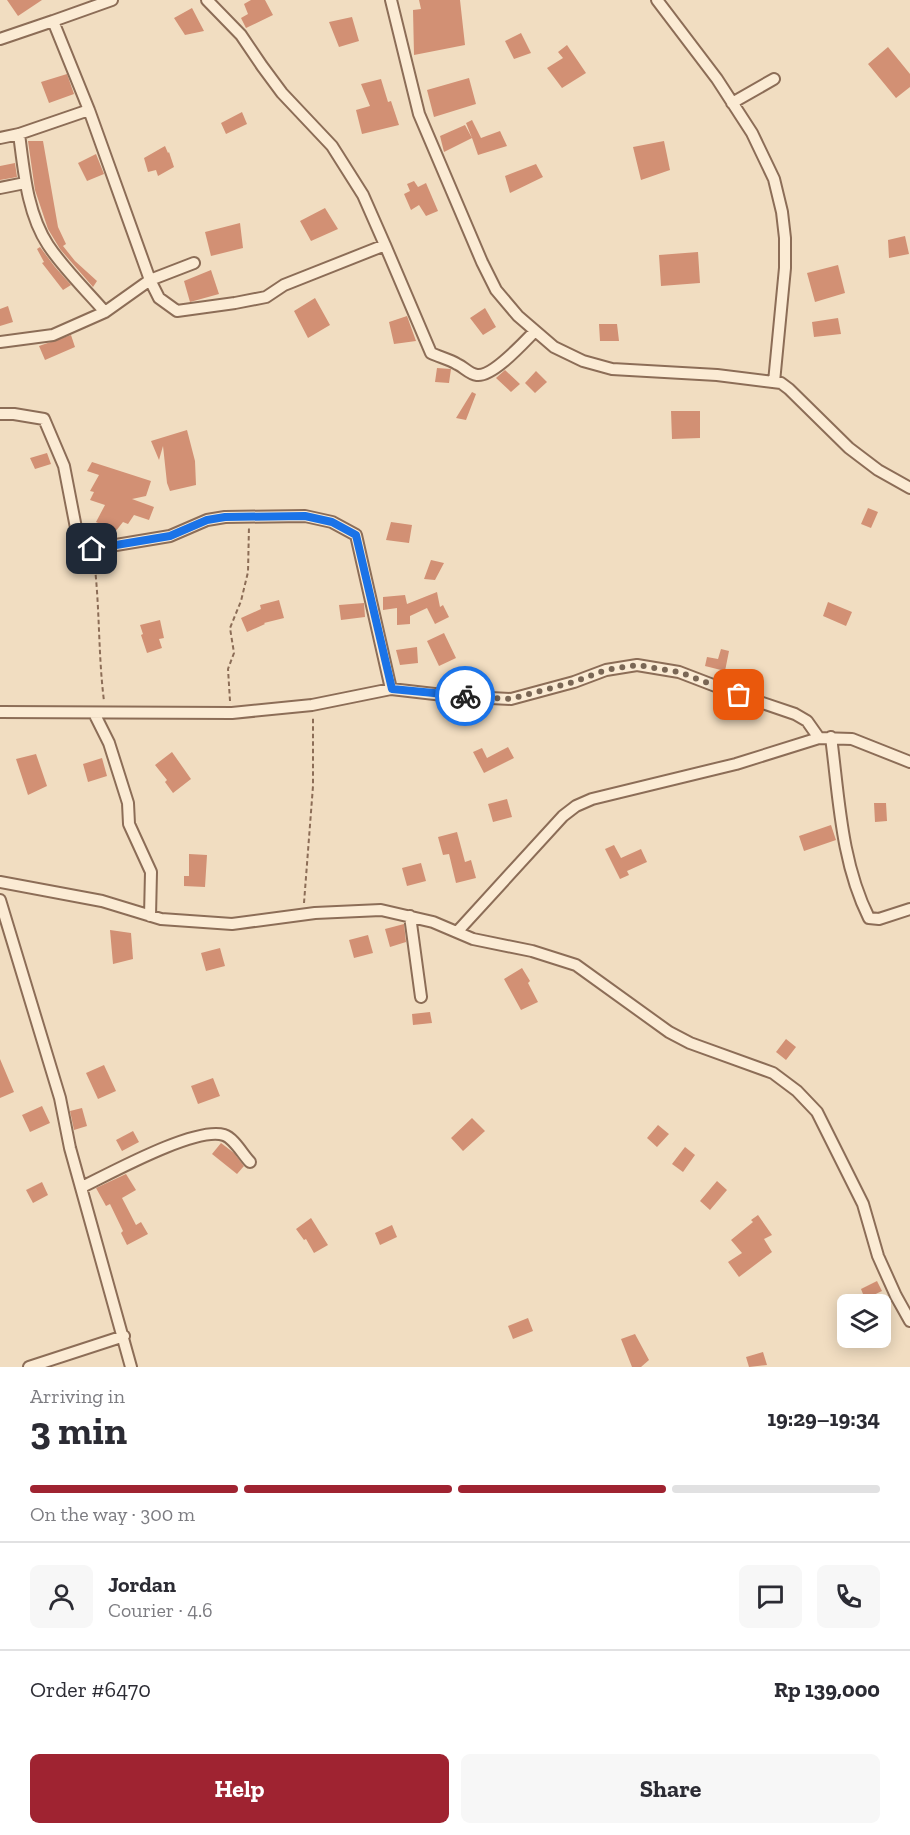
<!DOCTYPE html>
<html lang="en">
<head>
<meta charset="utf-8">
<style>
  :root { --surface:#fff; --page:#f7f7f7; --text:#2b2b33; --muted:#7c7c81; --line:#e1e1e2; --accent:#9f2331 }
  body { margin:0; font-family:"Zilla Slab",serif; background:var(--page); color:var(--text); height:100vh; display:flex; flex-direction:column; font-size:22px; white-space:nowrap }
  * { box-sizing:border-box; margin:0 }
  p { font-size:20px; color:var(--muted) }
  .icon { flex:none; width:33px; height:33px; fill:none; stroke:currentColor; stroke-width:2; stroke-linecap:round; stroke-linejoin:round }
  .map { position:relative; height:1367px; overflow:hidden }
  .side { display:flex; flex-direction:column; background:var(--surface); flex:1 }
  .side>* { flex:none }
  .buttons { position:absolute; left:837px; top:1294px; display:grid; gap:12px }
  .buttons a { display:grid; place-items:center; width:54px; height:54px; border-radius:9px; background:var(--surface); box-shadow:0 3px 15px #0003; font-size:30px }
  .pin { position:absolute; display:grid; place-items:center; width:51px; height:51px; color:#fff; margin:-26px; border-radius:12px; box-shadow:0 3px 9px #0006 }
  .courier { position:absolute; display:grid; place-items:center; width:60px; height:60px; margin:-30px; border:4px solid #1a73e8; border-radius:50%; background:#fff; color:#222; box-shadow:0 2px 8px #0007 }
  .summary em { font-style:normal; font-weight:700 }
  .summary div { display:flex; flex-direction:column-reverse }
  .summary { display:flex; align-items:center; justify-content:space-between; height:102px; padding:0 30px }
  h1 { font-size:39px; font-weight:700; line-height:45px }
  .bar { display:grid; grid-template-columns:repeat(4,1fr); gap:9px 6px; align-content:center; height:72px; padding:0 30px }
  .bar i { height:8px; border-radius:4px; background:var(--line) }
  .bar .on { background:var(--accent) }
  .bar p { grid-column:span 4 }
  .line { display:flex; align-items:center; gap:15px; padding:0 30px; border-top:2px solid var(--line) }
  .line div { flex:1 }
  .round { display:grid; place-items:center; flex:none; width:63px; height:63px; border-radius:9px; background:var(--page) }
  .cta { display:flex; gap:12px; margin-top:auto; padding:12px 30px }
  .cta a { flex:1; height:69px; border-radius:9px; background:var(--accent); color:#fff; font-size:24px; font-weight:700; line-height:69px; text-align:center }
  .cta a+a { background:var(--page); color:var(--text) }
  .map>svg:first-child { display:block }
</style>
</head>
<body>
<div class="map">
<svg width="910" height="1367" viewBox="0 0 910 1367">
  <rect width="100%" height="100%" fill="#f1ddc1"/>
  <!-- building -->
  <path fill="#d29074" d="M7,0H42L18,16Z
    M251,0H265L273,15L246,28L241,18L248,14L244,4Z
    M419,0H460L465,45L414,55L413,10L421,9Z
    M192,8L204,31L185,35L174,18Z
    M352,17L359,41L339,47L329,22Z
    M521,33L531,53L514,59L505,41Z
    M567,45L586,73L562,88L547,68L563,58L558,52Z
    M888,47L910,74V87L896,98L868,64Z
    M67,74L74,94L49,103L41,82Z
    M469,78L476,104L434,117L427,90Z
    M381,79L388,102L391,101L399,125L362,134L356,110L370,106L361,84Z
    M242,112L247,124L226,134L221,123Z
    M472,120L481,138L500,131L507,146L478,155L472,138L444,152L440,136L465,125L472,138L466,123Z
    M28,141H43L58,227L66,244L63,246L75,261L97,281L93,287L60,249L48,229L35,190Z
    M664,141L670,170L641,180L633,147Z
    M165,146L168,153L169,152L174,167L158,176L156,170L148,172L144,158Z
    M96,154L104,174L87,181L78,163Z
    M15,163L17,177L0,180V166Z
    M536,164L543,177L510,193L505,176Z
    M414,181L418,187L426,183L438,211L426,216L419,205L411,210L404,194L410,191L407,184Z
    M325,208L338,229L311,241L300,221Z
    M240,223L243,248L211,256L205,232Z
    M905,236L909,254L889,258L888,240Z
    M40,247L55,267L71,285L63,290L42,263L44,262L37,249Z
    M698,252L700,283L661,286L659,255Z
    M838,265L845,293L815,302L807,273Z
    M211,270L219,294L190,302L184,281Z
    M315,298L330,325L308,338L294,311Z
    M8,306L13,322L0,326V309Z
    M485,308L496,327L483,335L470,318Z
    M407,316L416,341L394,344L389,322Z
    M838,318L841,334L814,337L812,322Z
    M599,324H617L619,341H600Z
    M71,335L75,347L45,360L39,346Z
    M437,368L451,369L449,383L435,382Z
    M505,370L520,384L511,392L496,378Z
    M536,371L547,382L535,393L525,383Z
    M472,392L476,394L466,420L456,418Z
    M671,411H700V438L672,439Z
    M187,430L195,461L196,485L170,491L167,483L163,446L159,460L151,441Z
    M47,453L51,464L35,469L30,458Z
    M92,462L151,481L146,496L132,499L154,507L149,520L134,515L128,524L123,522L111,537L95,531L98,523L96,522L105,505L90,500L94,492L90,491L99,475L87,471Z
    M868,508L878,512L871,528L861,524Z
    M391,522L412,525L409,543L386,540Z
    M431,560L444,563L435,580L424,579Z
    M437,592L440,607L443,605L449,617L435,624L427,608L410,616V624L397,625V608L383,610V597L405,595L407,604Z
    M279,600L284,618L264,623L265,624L247,632L241,618L261,609L260,605Z
    M828,602L852,612L846,626L823,616Z
    M364,603L365,617L341,620L339,605Z
    M160,620L164,638L159,639L162,648L147,653L141,635L143,634L140,625Z
    M444,633L456,658L439,666L427,641Z
    M417,647L418,663L400,665L396,650Z
    M721,649L729,651L725,671L705,666L707,657L718,659Z
    M508,747L514,758L484,773L473,752L482,748L487,758Z
    M172,752L191,779L173,793L165,782L167,780L155,765Z
    M36,754L47,786L28,795L16,759Z
    M102,758L107,776L88,782L83,764Z
    M507,799L512,817L493,822L488,804Z
    M874,803H886L887,821L875,822Z
    M831,825L836,840L804,851L799,836Z
    M457,832L465,862L471,860L476,878L456,883L449,854L443,855L438,837Z
    M614,845L621,858L641,849L647,862L627,871L629,875L620,879L605,849Z
    M189,854L207,855L205,887L184,886V876H189Z
    M421,863L426,881L407,886L402,868Z
    M404,924L406,942L390,947L385,929Z
    M110,930L131,933L133,959L113,964Z
    M368,935L373,953L354,958L349,940Z
    M220,948L225,966L206,971L201,953Z
    M522,968L530,981L528,983L538,1002L521,1010L504,979Z
    M430,1012L432,1023L413,1025L412,1014Z
    M786,1039L796,1047L786,1060L776,1052Z
    M0,1059L14,1092L0,1098Z
    M104,1065L116,1091L98,1099L86,1073Z
    M213,1078L220,1096L198,1104L191,1086Z
    M42,1106L50,1123L30,1132L22,1115Z
    M82,1108L87,1126L74,1130L70,1111Z
    M472,1118L485,1131L463,1151L451,1138Z
    M658,1125L669,1134L657,1147L647,1138Z
    M133,1131L139,1142L122,1151L116,1140Z
    M221,1143L234,1153L244,1166L237,1174L212,1154Z
    M685,1147L695,1155L683,1172L672,1164Z
    M126,1174L136,1190L122,1198L136,1225L141,1222L148,1234L127,1245L121,1233L123,1231L110,1204L106,1206L96,1188Z
    M717,1181L727,1190L710,1210L700,1201Z
    M42,1182L48,1195L33,1203L26,1190Z
    M758,1215L772,1235L764,1239L772,1252L739,1277L728,1262L742,1253L731,1240L753,1222L751,1220Z
    M311,1218L328,1245L314,1253L306,1239L304,1240L296,1229Z
    M392,1225L397,1237L380,1245L375,1233Z
    M877,1281L882,1291L865,1299L861,1289Z
    M528,1318L533,1331L513,1339L508,1326Z
    M635,1334L649,1360L641,1367H632L621,1339Z
    M763,1352L767,1365L749,1367L746,1357Z"/>
  <g fill="none" stroke-linecap="round" stroke-linejoin="round">
    <!-- minor casing -->
    <g stroke="#8c6d57" stroke-width="14">
      <path id="minor" d="M207,0L241,35L262,66L282,93L332,146L363,195L385,245
        M391,0L419,114L482,262L496,290L518,316L554,347L583,361L612,369L717,375L781,383L789,389L849,448L878,470L910,488
        M657,0L717,79L752,133L774,179L782,212L785,238V268L774,382
        M0,39L53,21
        M732,103L774,79
        M19,134C24,171 27,213 48,245C64,269 86,290 105,312
        M0,138L19,134L89,110
        M0,188L25,183
        M194,263L150,280L159,298L177,311L235,303L266,297L284,285L385,245L431,353C439,357 449,359 457,364C464,367 469,374 477,375C493,377 524,342 535,331
        M0,342L53,335L105,312L150,280L89,110L53,21L112,0
        M0,414H14L44,419L64,466L77,533C79,542 82,547 92,549L170,536L207,520L225,517L305,516L332,522L356,535L391,689L312,705L232,713L0,712
        M391,689L452,696L511,699L574,682L606,670L637,665L679,672L739,695L795,714L807,721L819,738
        M94,713L109,743L128,803L129,824L151,872L150,916
        M831,737C839,798 841,862 869,918L879,919L910,909
        M0,882L102,901L161,919L232,924L315,913L381,910L433,922L473,939L532,951L576,965L669,1032L690,1043L773,1073L797,1091L817,1112L863,1204L878,1256L896,1296L910,1321
        M0,900L60,1098L70,1148L131,1367
        M410,916L421,997
        M457,932L563,816L576,806L592,799L736,764L819,738L852,739L910,762
        M82,1187C111,1173 196,1126 224,1135C234,1138 243,1155 250,1162
        M29,1367L124,1336"/>
    </g>
    <!-- path -->
    <path stroke="#8c6d57" stroke-width="2" stroke-dasharray="4.5 3" stroke-linecap="butt" d="M94,560C100,607 98,654 104,701
      M230,701L228,669L234,653L230,628L241,601L248,572L249,526
      M304,903L313,786V717"/>
    <!-- minor -->
    <use href="#minor" stroke="#fbebd4" stroke-width="10"/>
  </g>
  <g fill="none" stroke-linecap="round" stroke-linejoin="round">
    <!-- done -->
    <path stroke="#7a6756" stroke-width="6" stroke-dasharray="0 10.8" d="M465,696L510,699L574,682L606,670L637,665L679,672L739,695"/>
    <!-- route -->
    <path stroke="#1a73e8" stroke-width="8" d="M92,549L170,536L207,520L225,517L305,516L332,522L356,535L392,689L465,696"/>
  </g>
</svg>
<div class="buttons">
<a><svg class="icon" aria-label="layers" viewBox="0 0 24 24"><path d="M12 4l9 5-9 5-9-5zM3 14l9 5 9-5"/></svg></a>
</div>
<div class="pin" style="left:739px;top:695px;background:#ea580c"><svg class="icon" aria-label="bag" viewBox="0 0 24 24"><path d="M5 8h14l-1 12H6zM9 8a3 3 0 0 1 6 0"/></svg></div>
<div class="pin" style="left:92px;top:549px;background:#1f2937"><svg class="icon" aria-label="home" viewBox="0 0 24 24"><path d="M3 11l9-7 9 7M6 9v11h12V9"/></svg></div>
<div class="courier" style="left:465px;top:696px"><svg class="icon" aria-label="bike" viewBox="0 0 24 24"><circle cx="6" cy="16" r="4"/><circle cx="18" cy="16" r="4"/><path d="M6 16l4-8h5l3 8M10 8l3 8H6M13 5h3"/></svg></div>
</div>
<section class="side">
<div class="summary"><div><h1>3 min</h1><p>Arriving in</p></div><em>19:29–19:34</em></div>
<div class="bar"><i class="on"></i><i class="on"></i><i class="on"></i><i></i><p>On the way · 300 m</p></div>
<div class="line" style="height:108px"><a class="round"><svg class="icon" aria-label="person" viewBox="0 0 24 24"><circle cx="12" cy="8" r="4"/><path d="M4 21q1-7 8-7t8 7"/></svg></a><div><b>Jordan</b><p>Courier · 4.6</p></div><a class="round"><svg class="icon" aria-label="chat" viewBox="0 0 24 24"><path d="M4 5h16v11H9l-5 4z"/></svg></a><a class="round"><svg class="icon" aria-label="phone" viewBox="0 0 24 24"><path d="M5 4h4l2 5-3 2q2 4 5 5l2-3 5 2v4C11 20 4 13 5 4z"/></svg></a></div>
<div class="line" style="height:78px"><div>Order #6470</div><b>Rp 139,000</b></div>
<div class="cta"><a>Help</a><a>Share</a></div>
</section>
</body>
</html>
